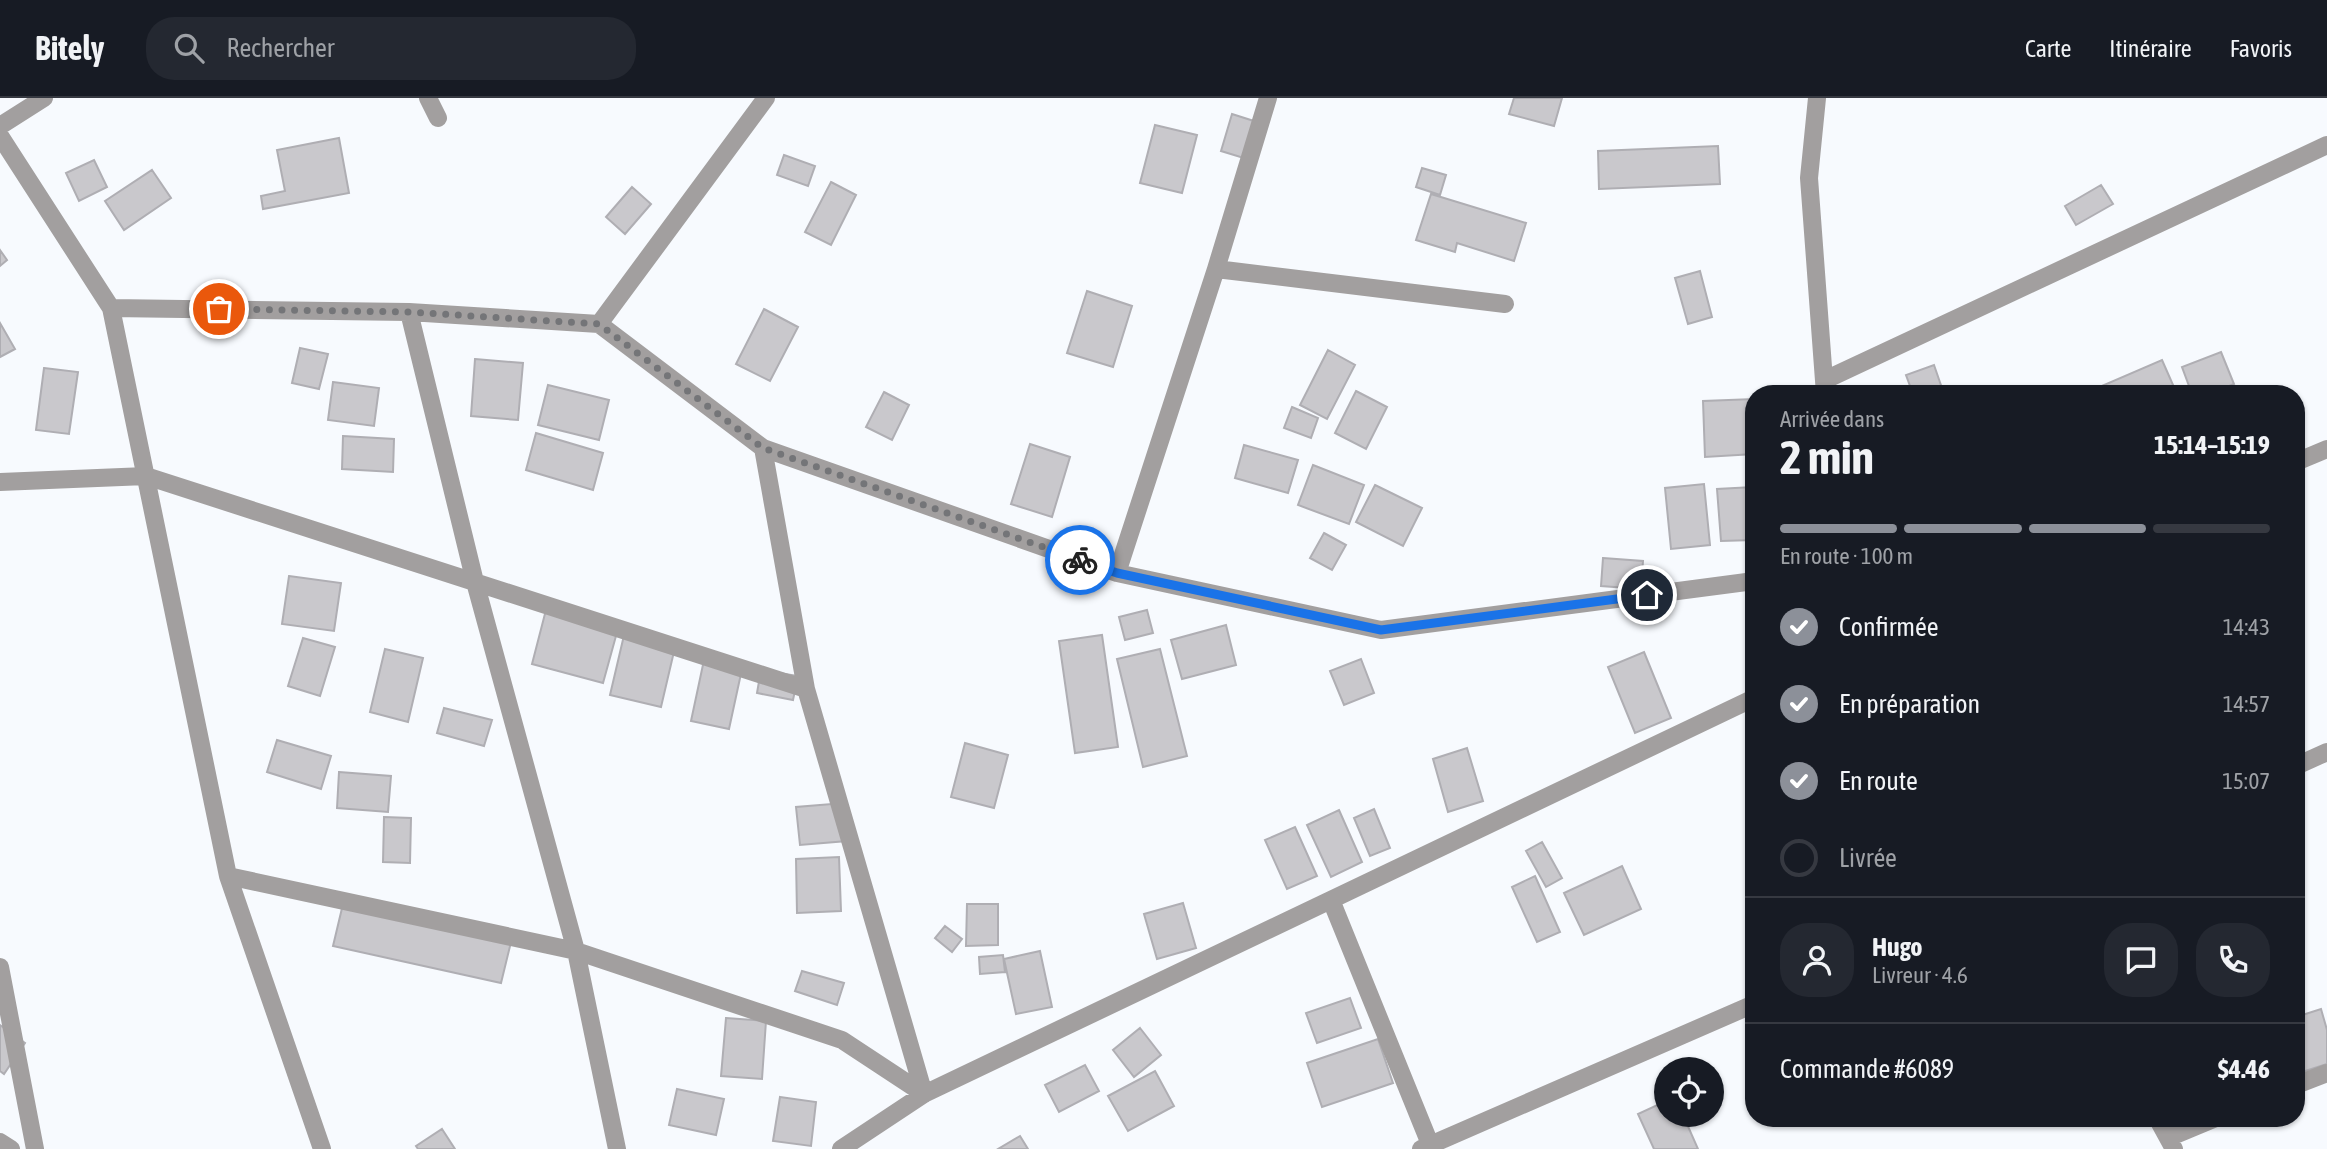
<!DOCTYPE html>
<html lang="fr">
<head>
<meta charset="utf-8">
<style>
  :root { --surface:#171b24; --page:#242831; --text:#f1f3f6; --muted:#9ea1a6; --line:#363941; --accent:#8c9099 }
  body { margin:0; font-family:"Asap Condensed",sans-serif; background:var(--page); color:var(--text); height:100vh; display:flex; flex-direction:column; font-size:26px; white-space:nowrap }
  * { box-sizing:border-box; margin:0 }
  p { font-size:23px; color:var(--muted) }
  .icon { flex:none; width:38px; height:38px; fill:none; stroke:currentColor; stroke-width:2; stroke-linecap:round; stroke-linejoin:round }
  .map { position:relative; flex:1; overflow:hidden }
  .panel { position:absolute; left:1745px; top:287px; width:560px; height:742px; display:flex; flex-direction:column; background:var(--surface); border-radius:28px; box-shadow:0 2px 5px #0004 }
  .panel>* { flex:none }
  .fabs { position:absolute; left:1654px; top:959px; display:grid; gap:14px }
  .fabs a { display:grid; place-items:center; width:70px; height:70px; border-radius:50%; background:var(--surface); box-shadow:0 2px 5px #0004; font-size:35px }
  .pin { position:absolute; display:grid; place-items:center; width:60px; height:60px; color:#fff; margin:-30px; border:4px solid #fff; border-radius:50%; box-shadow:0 2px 7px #0007 }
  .courier { position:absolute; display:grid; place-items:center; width:70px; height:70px; margin:-35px; border:5px solid #1a73e8; border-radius:50%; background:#fff; color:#222; box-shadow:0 2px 9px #0007 }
  .overview em { font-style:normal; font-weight:700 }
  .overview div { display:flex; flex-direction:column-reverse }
  .overview { display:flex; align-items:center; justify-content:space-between; height:119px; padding:0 35px }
  h1 { font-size:46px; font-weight:700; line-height:52px }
  .bar { display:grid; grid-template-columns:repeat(4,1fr); gap:10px 7px; align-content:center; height:84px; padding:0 35px }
  .bar i { height:9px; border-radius:5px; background:var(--line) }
  .bar .selected { background:var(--accent) }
  .bar p { grid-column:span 4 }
  .line { display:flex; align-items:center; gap:18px; padding:0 35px; border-top:2px solid var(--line) }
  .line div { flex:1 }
  .round { display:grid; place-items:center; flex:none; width:74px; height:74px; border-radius:28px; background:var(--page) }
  ol { padding:0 35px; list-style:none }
  li { display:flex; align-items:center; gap:21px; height:77px }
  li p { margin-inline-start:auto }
  li .icon { padding:7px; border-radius:50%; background:var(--accent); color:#fff; stroke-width:4 }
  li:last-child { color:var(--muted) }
  li i { width:38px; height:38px; border:4px solid var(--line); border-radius:50% }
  header { display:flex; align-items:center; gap:42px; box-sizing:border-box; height:98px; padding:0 35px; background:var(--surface); border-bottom:2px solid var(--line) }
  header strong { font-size:33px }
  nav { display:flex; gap:38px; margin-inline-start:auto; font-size:24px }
  .search { width:490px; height:63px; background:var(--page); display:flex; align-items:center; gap:18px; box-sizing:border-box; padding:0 24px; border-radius:28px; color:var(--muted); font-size:26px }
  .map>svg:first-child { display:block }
</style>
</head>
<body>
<header>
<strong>Bitely</strong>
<div class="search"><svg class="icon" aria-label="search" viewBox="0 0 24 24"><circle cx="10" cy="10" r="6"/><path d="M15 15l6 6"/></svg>Rechercher</div>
<nav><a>Carte</a><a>Itinéraire</a><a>Favoris</a></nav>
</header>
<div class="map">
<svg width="2327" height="1051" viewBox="0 0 2327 1051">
  <rect width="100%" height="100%" fill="#f7fafe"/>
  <!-- building -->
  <path fill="#c9c8cc" stroke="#afaeb3" stroke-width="2" d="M1514,0H1562L1554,28L1509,16Z
    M1232,16L1257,24L1247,61L1221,53Z
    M1155,27L1197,37L1182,95L1140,85Z
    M339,40L349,95L263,111L261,98L285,93L277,52Z
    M1718,48L1720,86L1599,91L1598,53Z
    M784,57L815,68L808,88L777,77Z
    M94,62L107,89L79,103L66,75Z
    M1422,70L1446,77L1440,97L1416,89Z
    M152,72L171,100L124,132L105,103Z
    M831,84L856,97L831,147L805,134Z
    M2101,87L2113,106L2076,127L2065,108Z
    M632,89L651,106L625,136L606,119Z
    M1431,96L1526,125L1514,163L1457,145L1455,154L1416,142Z
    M0,152L7,162L0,168Z
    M1700,173L1712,219L1688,226L1675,180Z
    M1087,193L1132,208L1113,269L1067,255Z
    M764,211L798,229L770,283L736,266Z
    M0,225L15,251L0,259Z
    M300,250L328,256L319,291L292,285Z
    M1328,252L1355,267L1327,321L1300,307Z
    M2221,254L2234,286L2220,292L2222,296H2192L2182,269Z
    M475,261L523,265L518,322L471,318Z
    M2162,262L2177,296H2099L2097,290Z
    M1934,267L1944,296H1913L1906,277Z
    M44,270L78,274L69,336L36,332Z
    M333,284L379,290L374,328L328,322Z
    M548,287L609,302L599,342L538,327Z
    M1356,293L1387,309L1366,351L1335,335Z
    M884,294L909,307L892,342L866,329Z
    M1754,301V356L1705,359L1703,303Z
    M1292,309L1318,320L1311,340L1284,330Z
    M536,335L603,355L593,392L526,372Z
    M343,338L394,341L393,374L342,371Z
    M1030,346L1070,359L1052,419L1011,406Z
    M1244,347L1298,362L1288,395L1235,380Z
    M1313,367L1364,387L1349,426L1298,407Z
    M1704,386L1710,447L1671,451L1665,390Z
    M1375,387L1422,410L1403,448L1356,424Z
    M1753,389L1754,442L1721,443L1717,391Z
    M1324,435L1346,447L1332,472L1310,460Z
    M1603,460L1643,463L1641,491L1601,488Z
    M289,478L341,485L334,533L282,526Z
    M1754,497V520L1749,498Z
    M547,508L619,527L603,585L532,566Z
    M1147,512L1153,535L1125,542L1119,519Z
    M1226,527L1236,567L1182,581L1171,542Z
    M625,533L676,545L661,609L610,597Z
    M1102,537L1118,649L1075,655L1059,543Z
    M303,540L335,549L320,598L288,588Z
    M385,551L423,560L408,624L370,614Z
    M1160,551L1187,658L1143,669L1117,561Z
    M1644,554L1671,620L1635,635L1608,569Z
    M1361,561L1374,595L1344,607L1330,573Z
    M704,562L742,571L729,631L691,623Z
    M761,572L798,578L793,602L757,595Z
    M444,610L492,622L484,648L437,635Z
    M277,642L331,658L321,691L267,674Z
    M965,645L1008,657L994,710L951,699Z
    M1467,650L1483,703L1448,714L1433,661Z
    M339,674L391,678L388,714L337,710Z
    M844,705L847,743L800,747L796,709Z
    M1374,711L1390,750L1370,758L1354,720Z
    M1339,712L1362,764L1331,779L1307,727Z
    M384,719L411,720L410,765L383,764Z
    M1295,729L1317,778L1287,791L1265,742Z
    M1542,744L1562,780L1546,789L1526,753Z
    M839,759L841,813L797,815L796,761Z
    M1622,768L1641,811L1584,837L1564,795Z
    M1535,778L1560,834L1537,844L1512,789Z
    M1183,805L1196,850L1157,861L1144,816Z
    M343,806L511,844L501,885L333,848Z
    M967,806H998V847L966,848Z
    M945,828L962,841L952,854L935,840Z
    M1040,853L1052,909L1016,916L1004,861Z
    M1003,857L1005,874L980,876L979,859Z
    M802,873L844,885L837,907L795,893Z
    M1350,900L1361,930L1317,945L1306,915Z
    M2321,911L2327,932V966L2299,975L2296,967V919Z
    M726,920L766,923L762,981L721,978Z
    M0,927L25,945L4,976L0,973Z
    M1140,930L1161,957L1134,979L1113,952Z
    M1378,941L1393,985L1322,1009L1307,965Z
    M1085,967L1099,993L1059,1014L1045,987Z
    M1155,973L1174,1008L1128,1033L1108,998Z
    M677,991L724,1001L716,1037L669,1027Z
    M780,999L816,1004L811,1048L773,1043Z
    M1666,1003V1017H1683L1698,1051H1654L1638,1016Z
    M442,1031L455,1051H418L416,1048Z
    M1020,1038L1028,1051H998Z"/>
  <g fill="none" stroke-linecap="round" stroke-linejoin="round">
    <!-- minor -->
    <path stroke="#a29f9f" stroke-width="18" d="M428,0L438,20
      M1817,0L1809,80L1825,296
      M0,28L44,0
      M0,38L111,210L228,778L322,1051
      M1216,171L1505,206
      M111,210L409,214L599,226L763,350L1117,475L1381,532L1754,483
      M409,214L475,484L576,853L617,1051
      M599,226L766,0
      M1825,282L2327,47
      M763,350L806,591L924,996
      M2296,364L2327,351
      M0,384L146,378L806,591
      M1117,475L1216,171L1268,0
      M2296,668L2327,654
      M228,778L576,853L842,942L924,996
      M1331,802L1432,1051
      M0,869L35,1051
      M2296,987L2327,975
      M2157,1020L2174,1051
      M2168,1040L2216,1020
      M0,1044L11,1051
      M841,1051L924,996L1754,600
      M1421,1051L1754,906"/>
  </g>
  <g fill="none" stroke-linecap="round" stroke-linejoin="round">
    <!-- done -->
    <path stroke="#747578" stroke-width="7" stroke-dasharray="0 12.6" d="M219,211L409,214L599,226L763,350L1080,462"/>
    <!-- route -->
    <path stroke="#1a73e8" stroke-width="9" d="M1080,462L1117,475L1381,532L1647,497"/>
  </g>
</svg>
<div class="fabs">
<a><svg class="icon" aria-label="locate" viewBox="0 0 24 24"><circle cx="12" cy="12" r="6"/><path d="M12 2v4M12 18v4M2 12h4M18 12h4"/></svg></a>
</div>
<div class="pin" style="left:219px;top:211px;background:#ea580c"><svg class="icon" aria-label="bag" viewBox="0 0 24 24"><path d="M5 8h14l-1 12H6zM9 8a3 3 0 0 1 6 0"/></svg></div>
<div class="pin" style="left:1647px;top:497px;background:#1f2937"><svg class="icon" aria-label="home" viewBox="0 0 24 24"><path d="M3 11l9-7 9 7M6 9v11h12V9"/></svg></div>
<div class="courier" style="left:1080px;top:462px"><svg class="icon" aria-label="bike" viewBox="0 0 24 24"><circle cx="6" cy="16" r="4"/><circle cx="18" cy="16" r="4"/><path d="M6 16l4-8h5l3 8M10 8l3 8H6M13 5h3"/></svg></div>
<section class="panel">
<div class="overview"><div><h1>2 min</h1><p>Arrivée dans</p></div><em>15:14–15:19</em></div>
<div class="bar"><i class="selected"></i><i class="selected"></i><i class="selected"></i><i></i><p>En route · 100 m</p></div>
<ol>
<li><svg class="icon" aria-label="check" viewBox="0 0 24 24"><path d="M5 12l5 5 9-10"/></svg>Confirmée<p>14:43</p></li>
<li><svg class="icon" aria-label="check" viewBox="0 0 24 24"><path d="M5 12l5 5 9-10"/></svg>En préparation<p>14:57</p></li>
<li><svg class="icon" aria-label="check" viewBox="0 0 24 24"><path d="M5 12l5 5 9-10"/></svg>En route<p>15:07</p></li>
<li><i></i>Livrée</li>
</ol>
<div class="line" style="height:126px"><a class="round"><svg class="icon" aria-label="person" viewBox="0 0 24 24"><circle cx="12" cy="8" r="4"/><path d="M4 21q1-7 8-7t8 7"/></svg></a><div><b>Hugo</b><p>Livreur · 4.6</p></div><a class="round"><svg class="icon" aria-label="chat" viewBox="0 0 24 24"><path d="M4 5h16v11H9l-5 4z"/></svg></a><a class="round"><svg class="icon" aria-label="phone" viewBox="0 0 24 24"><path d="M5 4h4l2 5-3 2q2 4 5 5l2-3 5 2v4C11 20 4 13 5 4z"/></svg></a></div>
<div class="line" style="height:91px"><div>Commande #6089</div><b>$4.46</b></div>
</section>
</div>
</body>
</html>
